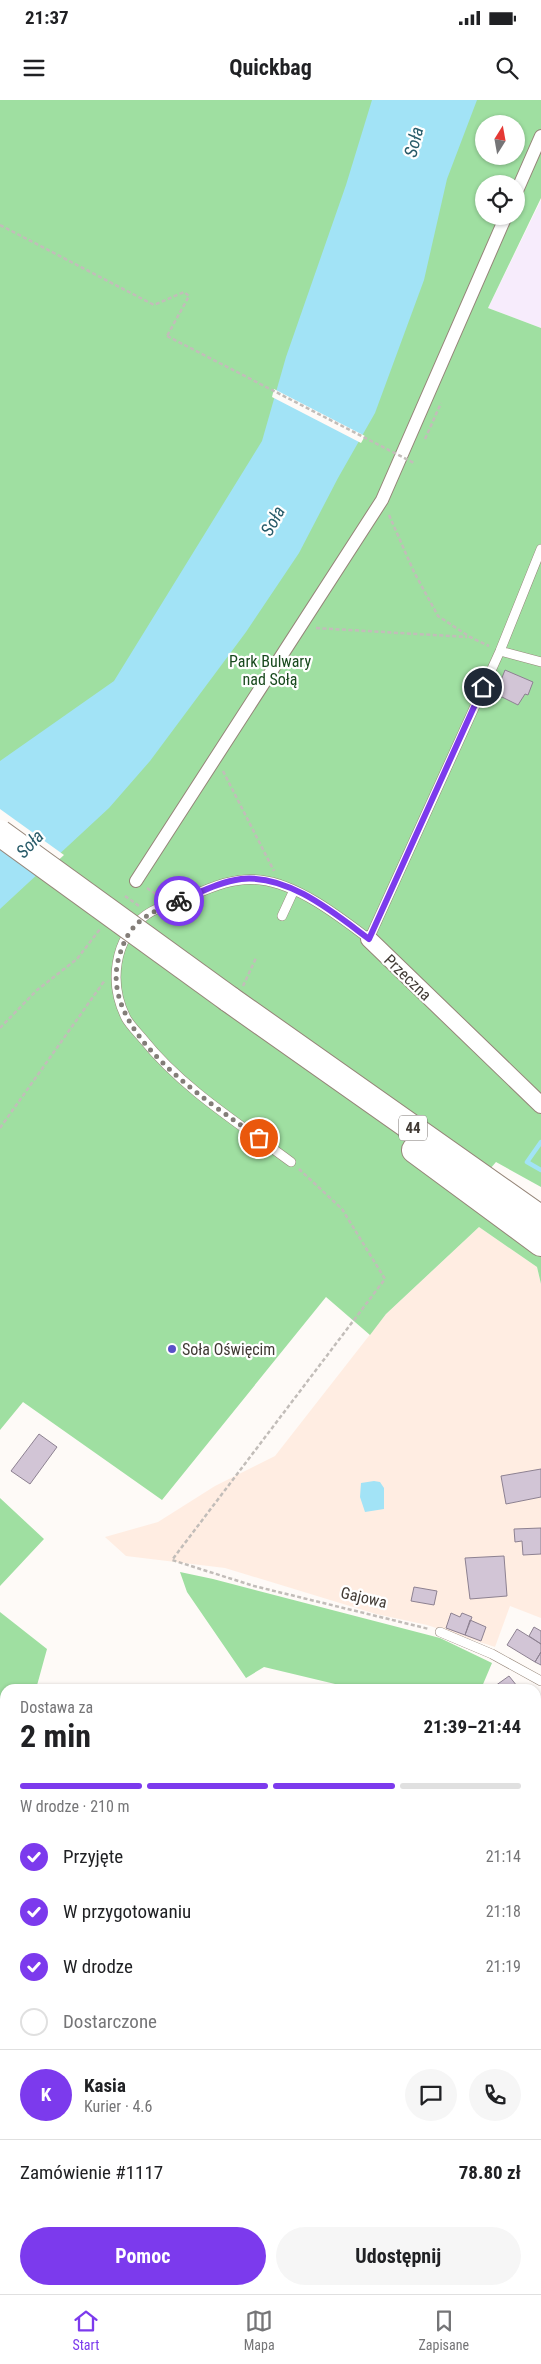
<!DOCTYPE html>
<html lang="pl">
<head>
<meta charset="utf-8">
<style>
  :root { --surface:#fff; --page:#f6f6f6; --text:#202124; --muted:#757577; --line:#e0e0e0; --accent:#7c3aed }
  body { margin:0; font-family:"Roboto Condensed",sans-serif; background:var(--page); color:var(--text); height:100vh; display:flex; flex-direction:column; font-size:19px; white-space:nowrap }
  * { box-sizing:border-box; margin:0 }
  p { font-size:16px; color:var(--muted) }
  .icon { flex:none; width:28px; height:28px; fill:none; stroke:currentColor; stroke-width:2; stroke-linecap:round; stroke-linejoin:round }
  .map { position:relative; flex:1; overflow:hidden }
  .drawer { position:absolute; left:0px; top:1584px; width:541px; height:611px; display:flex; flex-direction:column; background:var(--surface); border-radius:15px 15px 0 0; box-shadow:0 1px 4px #0004 }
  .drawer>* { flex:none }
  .needle { width:32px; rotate:11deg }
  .buttons { position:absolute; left:475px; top:15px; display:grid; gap:10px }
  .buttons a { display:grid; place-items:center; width:50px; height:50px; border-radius:50%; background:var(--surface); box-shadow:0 1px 4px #0004; font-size:25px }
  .pin { position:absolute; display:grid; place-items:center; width:42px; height:42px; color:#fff; margin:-21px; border:2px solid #fff; border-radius:50%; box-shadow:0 1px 5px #0007 }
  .courier { position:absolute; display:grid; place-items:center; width:50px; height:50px; margin:-25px; border:4px solid #7c3aed; border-radius:50%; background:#fff; color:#222; box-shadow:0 1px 6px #0007 }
  .headline em { font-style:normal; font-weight:700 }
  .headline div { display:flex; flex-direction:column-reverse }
  .headline { display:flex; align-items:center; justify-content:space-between; height:85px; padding:0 20px }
  h1 { font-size:32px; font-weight:700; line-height:38px }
  .bar { display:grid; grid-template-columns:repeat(4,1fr); gap:8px 5px; align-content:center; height:60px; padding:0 20px }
  .bar i { height:6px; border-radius:4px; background:var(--line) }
  .bar .active { background:var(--accent) }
  .bar p { grid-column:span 4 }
  .line { display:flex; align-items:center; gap:12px; padding:0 20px; border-top:1px solid var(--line) }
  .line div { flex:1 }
  .round { display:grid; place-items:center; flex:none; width:52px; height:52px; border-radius:26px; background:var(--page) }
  ol { padding:0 20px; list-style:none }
  li { display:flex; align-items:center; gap:15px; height:55px }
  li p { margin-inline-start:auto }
  li .icon { padding:5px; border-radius:50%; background:var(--accent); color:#fff; stroke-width:4 }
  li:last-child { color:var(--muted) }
  li i { width:28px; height:28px; border:2px solid var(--line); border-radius:50% }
  .cta { display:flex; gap:10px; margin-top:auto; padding:10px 20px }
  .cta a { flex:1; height:58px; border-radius:30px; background:var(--accent); color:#fff; font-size:20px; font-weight:700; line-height:58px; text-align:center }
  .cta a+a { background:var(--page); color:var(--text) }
  .status { display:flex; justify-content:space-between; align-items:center; height:35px; padding:0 25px; background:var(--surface); direction:ltr }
  .status svg { height:14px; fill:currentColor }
  header { display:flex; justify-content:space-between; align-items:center; height:65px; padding:0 20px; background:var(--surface); font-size:22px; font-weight:700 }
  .dock { display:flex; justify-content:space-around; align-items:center; height:70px; border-top:1px solid var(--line); background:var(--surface); font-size:14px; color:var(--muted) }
  .dock a { display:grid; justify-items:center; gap:2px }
  .dock .active { color:var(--accent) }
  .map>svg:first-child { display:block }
</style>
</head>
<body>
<div class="status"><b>21:37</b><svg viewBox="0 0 49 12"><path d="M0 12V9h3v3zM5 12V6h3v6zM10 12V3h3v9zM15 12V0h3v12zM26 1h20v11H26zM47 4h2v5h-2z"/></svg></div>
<header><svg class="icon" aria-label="menu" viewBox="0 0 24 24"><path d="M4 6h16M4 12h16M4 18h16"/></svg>Quickbag<svg class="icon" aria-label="search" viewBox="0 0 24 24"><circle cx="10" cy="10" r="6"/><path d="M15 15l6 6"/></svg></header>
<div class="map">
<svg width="541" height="2194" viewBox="0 0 541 2194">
  <rect width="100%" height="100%" fill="#fefaf7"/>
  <!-- industrial -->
  <path fill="#ffede2" d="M479,1127L537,1167L541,1184V1518L510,1506L495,1547L427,1525L376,1514L225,1468L126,1456L105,1437L158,1422L215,1386L275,1356L386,1214Z"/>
  <!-- education -->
  <path fill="#f7ecfc" d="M541,100V228L488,208Z"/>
  <!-- green -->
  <path fill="#9fdfa1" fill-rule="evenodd" d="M0,0H541V98L488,208L541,228V1087L496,1062L465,1098L541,1157V1184L537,1167L479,1127L386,1214L370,1235L326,1197L162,1400L23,1302L0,1330ZM484,24H516V56H484ZM484,84H516V116H484Z
    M0,1398L44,1439L0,1486Z
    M180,1472L213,1479L440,1538L492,1563L481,1589H356L264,1567L246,1578L187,1492Z
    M0,1512L47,1549L36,1589H5V1829L0,1826Z
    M0,1887L5,1890V1973L0,1970Z
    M5,1990V2045L0,2042V2000Z
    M541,2147V2194H501L505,2190H536V2153Z"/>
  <!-- water -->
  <path fill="#a2e3f6" d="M372,0H477L447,79L424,180L375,313L338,378L299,453L246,532L150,661L109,708L0,809V661L114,581L262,341L286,257L346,85Z
    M374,1381L380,1382L384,1388V1409L365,1412L360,1397L361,1383Z"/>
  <!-- pier -->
  <path fill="#fefaf7" d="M274,289L365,336L361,343L272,297Z
    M0,709L64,755L40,777L0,748Z"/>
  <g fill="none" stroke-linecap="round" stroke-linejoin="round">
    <!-- stream -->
    <path stroke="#a2e3f6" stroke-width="4.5" d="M541,1042L527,1062L541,1070"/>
  </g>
  <!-- building -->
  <path fill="#d2c5d6" stroke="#8d8191" d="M505,570L533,582L528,595L525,594L518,605L502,597L494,598Z
    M39,1334L57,1347L30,1384L11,1371Z
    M541,1369V1397L506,1404L501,1376Z
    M541,1428V1454L523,1455L522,1441L515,1442L514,1429Z
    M504,1456L507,1496L470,1499L465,1458Z
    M414,1487L437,1491L434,1505L411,1501Z
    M451,1513L460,1517L462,1513L472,1517L465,1535L446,1528Z
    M470,1520L486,1527L481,1541L465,1535Z
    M534,1527L541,1531V1544L529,1536Z
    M517,1529L541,1544V1552L535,1562L507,1545Z
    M541,1552V1565L535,1562Z
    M509,1576L517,1586L513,1589H497L495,1586Z
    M541,1671V1696L536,1690V1675Z
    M0,1830L5,1833V1849L0,1846Z
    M0,1857L5,1860V1874L0,1872Z
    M536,1893L541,1897V1913L536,1919Z
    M541,1942V1962L536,1958V1948Z
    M536,2030L541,2034V2041L536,2047Z
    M541,2041V2068L536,2064V2047Z
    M0,2074L5,2077V2102L0,2101Z
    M111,2190H139L135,2194H110Z
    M156,2190H174L171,2194H161Z
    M298,2190H319L316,2194H295Z
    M319,2190H337L339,2191L337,2194H316Z
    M436,2190H457L454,2194H433Z"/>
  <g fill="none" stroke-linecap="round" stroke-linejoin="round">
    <!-- service casing -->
    <g stroke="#958578" stroke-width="10">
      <path id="service" d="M500,551L541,562
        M282,816L294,790
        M291,1062C240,1024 183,989 143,939C137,932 130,925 126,918C109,884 113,839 146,815C158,806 177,801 191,796C214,786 235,777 260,780C298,784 340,817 369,839L500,551L541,449
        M440,1532L492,1554L541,1581
        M0,2044L5,2047"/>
    </g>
    <!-- pedestrian casing -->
    <g stroke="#958578" stroke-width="14">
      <path id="pedestrian" d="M516,93L541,36
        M136,781L382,400L506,116"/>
    </g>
    <!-- minor casing -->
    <g stroke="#958578" stroke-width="18">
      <path id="minor" d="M369,839L541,1005
        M536,1787L541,1790
        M536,1993L541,1997
        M536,2104L541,2109
        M536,2142L541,2137
        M384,2190L389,2194
        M188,2194L192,2190
        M494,2194L497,2190"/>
    </g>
    <!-- tertiary casing -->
    <g stroke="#958578" stroke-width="22">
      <path id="tertiary" d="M536,1656L541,1652
        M29,2194L33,2190"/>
    </g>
    <!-- primary casing -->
    <g stroke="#958578" stroke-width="28">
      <path id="primary" d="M229,899L541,1119
        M415,1050L541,1143"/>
    </g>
    <!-- path -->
    <path stroke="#c2bdb9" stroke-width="2.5" stroke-dasharray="4 2.5" stroke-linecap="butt" d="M0,125L154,205L184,192L189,196L167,236
      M425,339L441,303
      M389,415L414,472L438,516L470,537L489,546
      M316,528L467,537
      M223,671L274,771
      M147,788L159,796
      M125,796L139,806
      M243,886L256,858
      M0,928L37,890L77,859L100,829
      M0,1028L105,880
      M299,1069L342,1109L385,1179L172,1460L254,1486L429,1529
      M536,1765L541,1768
      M214,2194L218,2190"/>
    <!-- service -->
    <use href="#service" stroke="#fff" stroke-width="9"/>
    <!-- pedestrian -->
    <use href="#pedestrian" stroke="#fff" stroke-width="12"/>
    <!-- minor -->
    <use href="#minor" stroke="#fff" stroke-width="16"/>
    <!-- tertiary -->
    <use href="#tertiary" stroke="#fff" stroke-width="21"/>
    <!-- primary -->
    <use href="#primary" stroke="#fff" stroke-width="26"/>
    <!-- primary-bridge casing -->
    <g stroke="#958578" stroke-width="28" stroke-linecap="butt">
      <path id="primary-bridge" d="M0,733L229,899"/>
    </g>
    <!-- path-bridge -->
    <path stroke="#c2bdb9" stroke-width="2.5" stroke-dasharray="4 2.5" stroke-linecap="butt" d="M167,236L414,363"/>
    <!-- primary-bridge -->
    <use href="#primary-bridge" stroke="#fff" stroke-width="26"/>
  </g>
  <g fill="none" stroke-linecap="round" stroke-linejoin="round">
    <!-- done -->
    <path stroke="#837d78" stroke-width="5" stroke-dasharray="0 9" d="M179,801C147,814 129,821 119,857C97,932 208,1001 259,1038"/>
    <!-- route -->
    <path stroke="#7c3aed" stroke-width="6" d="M179,801C199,793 219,782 241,779C288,774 334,813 369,839L483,587"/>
  </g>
  <!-- markers -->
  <circle fill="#5a50c8" stroke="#fff" stroke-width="2" cx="172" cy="1249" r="5"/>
  <g text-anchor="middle" stroke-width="4.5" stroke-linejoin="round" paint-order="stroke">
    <!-- shield labels -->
    <rect fill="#fff" stroke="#7a7571" stroke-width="1" x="399" y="1015.5" width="28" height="25" rx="4"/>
    <g font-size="15" font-weight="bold" fill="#413a34">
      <text x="413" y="1033">44</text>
    </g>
    <!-- park labels -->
    <g font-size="16" fill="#194a1e" stroke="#fff">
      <text x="270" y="567">Park Bulwary<tspan x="270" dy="18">nad Sołą</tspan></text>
    </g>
    <!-- street labels -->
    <g font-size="16" fill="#413a34" stroke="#fff">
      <text transform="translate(408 877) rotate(44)" y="6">Przeczna</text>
      <text transform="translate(364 1497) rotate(13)" y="6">Gajowa</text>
    </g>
    <!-- poi labels -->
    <g font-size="16" fill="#413a34" stroke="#fff" text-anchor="start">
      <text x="182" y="1255">Soła Oświęcim</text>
    </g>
    <!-- water labels -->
    <g font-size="18" font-style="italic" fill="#285b69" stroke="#fff">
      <text transform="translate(414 42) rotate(-76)" y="6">Soła</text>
      <text transform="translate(273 421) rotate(-61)" y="6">Soła</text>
      <text transform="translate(30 744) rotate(-46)" y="6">Soła</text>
    </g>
  </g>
</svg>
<div class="buttons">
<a><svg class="needle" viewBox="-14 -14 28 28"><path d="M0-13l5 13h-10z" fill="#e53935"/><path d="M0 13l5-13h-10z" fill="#757577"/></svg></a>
<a><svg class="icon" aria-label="locate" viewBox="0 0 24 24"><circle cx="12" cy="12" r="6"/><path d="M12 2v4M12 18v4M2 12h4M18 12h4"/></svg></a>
</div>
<div class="pin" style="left:259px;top:1038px;background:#ea580c"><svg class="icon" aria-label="bag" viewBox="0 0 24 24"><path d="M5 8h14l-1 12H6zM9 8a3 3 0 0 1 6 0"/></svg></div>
<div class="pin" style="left:483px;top:587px;background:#1f2937"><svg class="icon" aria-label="home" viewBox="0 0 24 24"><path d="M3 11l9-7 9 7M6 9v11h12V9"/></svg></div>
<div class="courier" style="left:179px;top:801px"><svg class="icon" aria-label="bike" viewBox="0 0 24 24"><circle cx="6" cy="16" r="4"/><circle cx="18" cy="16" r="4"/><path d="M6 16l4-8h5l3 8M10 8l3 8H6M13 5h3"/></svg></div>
<section class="drawer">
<div class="headline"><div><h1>2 min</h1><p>Dostawa za</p></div><em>21:39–21:44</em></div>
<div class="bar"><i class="active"></i><i class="active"></i><i class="active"></i><i></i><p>W drodze · 210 m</p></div>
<ol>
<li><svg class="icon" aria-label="check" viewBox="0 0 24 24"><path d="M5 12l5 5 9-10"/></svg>Przyjęte<p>21:14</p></li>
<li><svg class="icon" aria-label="check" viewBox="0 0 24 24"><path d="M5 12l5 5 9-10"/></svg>W przygotowaniu<p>21:18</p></li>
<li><svg class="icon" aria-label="check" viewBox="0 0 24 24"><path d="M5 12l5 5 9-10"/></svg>W drodze<p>21:19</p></li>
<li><i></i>Dostarczone</li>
</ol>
<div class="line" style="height:90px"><b class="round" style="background:var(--accent);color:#fff">K</b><div><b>Kasia</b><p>Kurier · 4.6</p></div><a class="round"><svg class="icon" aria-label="chat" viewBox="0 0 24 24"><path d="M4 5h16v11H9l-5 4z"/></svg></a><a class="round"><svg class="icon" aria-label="phone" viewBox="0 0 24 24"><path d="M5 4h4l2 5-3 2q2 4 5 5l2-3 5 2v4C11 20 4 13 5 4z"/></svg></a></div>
<div class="line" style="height:65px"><div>Zamówienie #1117</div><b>78.80 zł</b></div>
<div class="cta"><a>Pomoc</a><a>Udostępnij</a></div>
</section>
</div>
<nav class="dock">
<a class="active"><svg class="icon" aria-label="home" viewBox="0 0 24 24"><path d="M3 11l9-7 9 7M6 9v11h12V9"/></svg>Start</a>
<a><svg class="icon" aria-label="map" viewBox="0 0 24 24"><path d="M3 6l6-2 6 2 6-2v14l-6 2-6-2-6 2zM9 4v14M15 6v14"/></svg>Mapa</a>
<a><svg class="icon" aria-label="saved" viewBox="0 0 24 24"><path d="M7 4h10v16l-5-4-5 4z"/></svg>Zapisane</a>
</nav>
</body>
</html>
